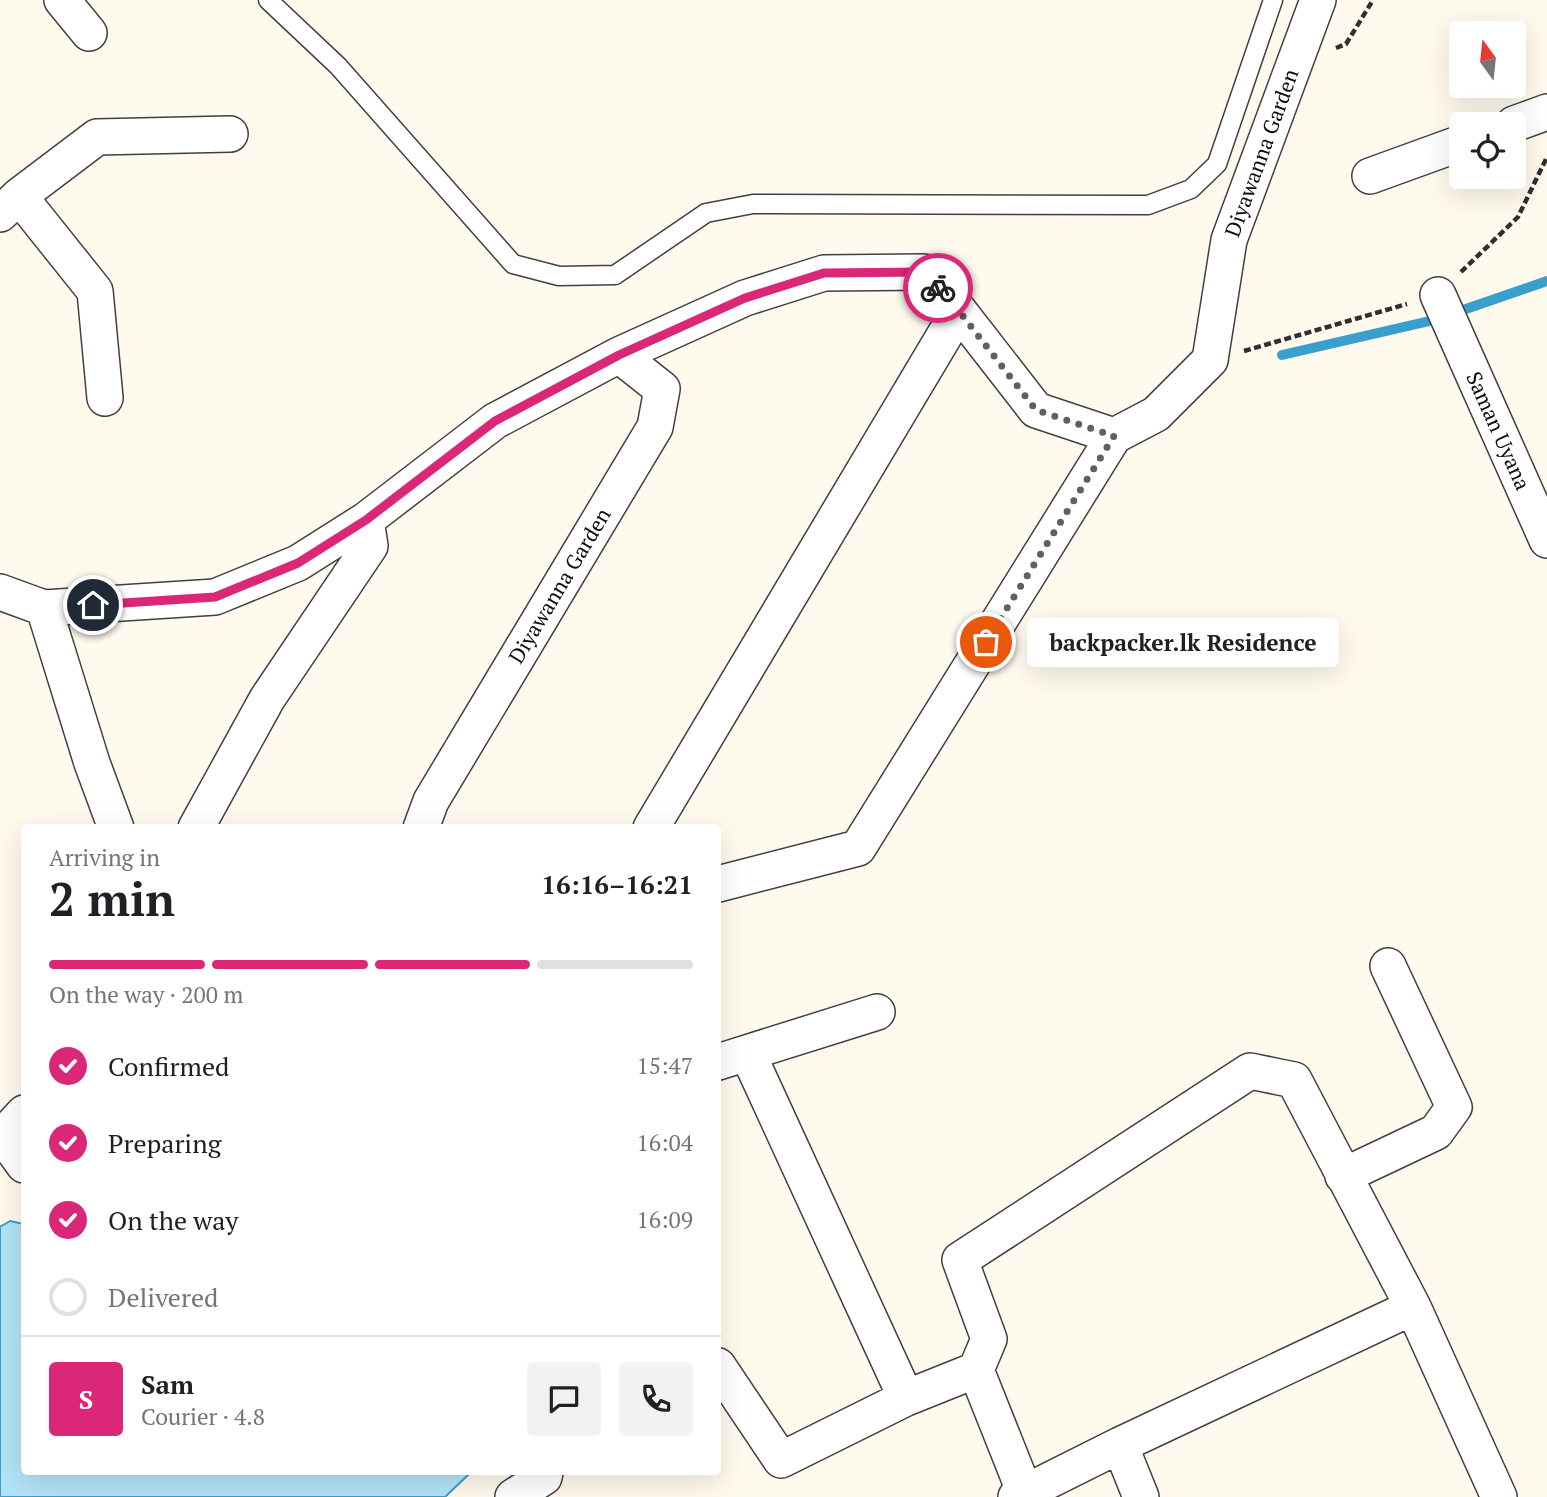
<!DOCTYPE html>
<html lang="en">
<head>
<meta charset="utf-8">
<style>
  :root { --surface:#fff; --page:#f2f2f2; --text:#202124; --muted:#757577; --line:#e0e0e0; --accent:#db2777 }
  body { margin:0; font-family:"PT Serif",serif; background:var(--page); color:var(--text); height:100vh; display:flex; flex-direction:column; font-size:26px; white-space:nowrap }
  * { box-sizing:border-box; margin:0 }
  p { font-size:23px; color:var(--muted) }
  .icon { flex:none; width:38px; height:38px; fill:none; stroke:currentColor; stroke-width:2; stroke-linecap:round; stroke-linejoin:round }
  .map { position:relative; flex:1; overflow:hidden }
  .details { position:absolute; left:21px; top:824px; width:700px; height:651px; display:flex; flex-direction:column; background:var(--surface); border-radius:7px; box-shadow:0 7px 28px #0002 }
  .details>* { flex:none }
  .needle { width:46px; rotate:345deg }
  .buttons { position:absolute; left:1449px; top:21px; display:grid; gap:14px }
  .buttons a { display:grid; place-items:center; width:77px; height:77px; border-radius:7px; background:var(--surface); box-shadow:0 7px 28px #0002; font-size:35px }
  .pin { position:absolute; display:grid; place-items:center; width:60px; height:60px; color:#fff; margin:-30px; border:4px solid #fff; border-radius:50%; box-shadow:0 2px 7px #0007 }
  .courier { position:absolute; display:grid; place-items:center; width:70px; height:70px; margin:-35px; border:5px solid #db2777; border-radius:50%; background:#fff; color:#222; box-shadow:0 2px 9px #0007 }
  .bubble { position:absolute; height:49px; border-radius:7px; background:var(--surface); box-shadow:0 7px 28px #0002; font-size:23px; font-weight:700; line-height:49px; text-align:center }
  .overview em { font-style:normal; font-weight:700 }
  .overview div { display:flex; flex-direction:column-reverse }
  .overview { display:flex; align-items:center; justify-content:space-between; height:119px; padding:0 28px }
  h1 { font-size:46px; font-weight:700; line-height:52px }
  .bar { display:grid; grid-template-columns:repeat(4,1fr); gap:10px 7px; align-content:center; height:84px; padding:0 28px }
  .bar i { height:9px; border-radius:5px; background:var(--line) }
  .bar .selected { background:var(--accent) }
  .bar p { grid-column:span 4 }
  .line { display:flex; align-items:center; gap:18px; padding:0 28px; border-top:2px solid var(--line) }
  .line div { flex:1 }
  .round { display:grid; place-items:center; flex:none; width:74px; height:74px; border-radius:7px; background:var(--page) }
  ol { padding:0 28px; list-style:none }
  li { display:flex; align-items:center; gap:21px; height:77px }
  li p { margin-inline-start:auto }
  li .icon { padding:7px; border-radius:50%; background:var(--accent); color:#fff; stroke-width:4 }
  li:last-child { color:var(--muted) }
  li i { width:38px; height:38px; border:4px solid var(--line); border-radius:50% }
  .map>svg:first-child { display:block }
</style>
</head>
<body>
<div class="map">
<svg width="1547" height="1497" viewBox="0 0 1547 1497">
  <rect width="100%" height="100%" fill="#fffaed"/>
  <!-- water -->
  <path fill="#b2e3f6" stroke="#399fcd" stroke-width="2" d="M10,1221L24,1224V1472H468V1475L445,1497H0V1227Z"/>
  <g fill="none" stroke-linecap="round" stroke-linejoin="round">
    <!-- stream -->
    <path stroke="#399fcd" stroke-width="10" d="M1282,355L1434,320L1547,281"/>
    <!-- lane casing -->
    <g stroke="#404040" stroke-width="21">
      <path id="lane" d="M268,0L338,66L513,264L559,276L615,275L706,213L753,204L1148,205L1191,189L1217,164L1273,0"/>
    </g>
    <!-- street casing -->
    <g stroke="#404040" stroke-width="38">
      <path id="street" d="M62,0L89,33
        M1514,124L1547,112
        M1370,176L1461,143
        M19,196L95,291L105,398
        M0,214L19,196L97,137L230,134
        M1438,295L1547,540
        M0,592L44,608L215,597L298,563L366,520L495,421L619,355L745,298L824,273L924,272L959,311L1036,410L1114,436L1156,414L1210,360L1229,240L1318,0
        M44,608L92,763L116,828
        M196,828L267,699L370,546L366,520
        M421,828L431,801L655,427L662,389L619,355
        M651,828L959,311
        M718,884L858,848L1114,436
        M748,1054L906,1398
        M718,1062L877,1012
        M0,1132L24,1165
        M3,1136L24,1113
        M1343,1176L1436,1132L1454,1107L1388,966
        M718,1366L781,1460L906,1398L976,1370L989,1339L960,1260L1250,1071L1294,1080L1413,1307L1499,1497
        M976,1370L1025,1493
        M1120,1445L1141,1497
        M513,1497L544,1477L545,1472
        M1016,1497L1120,1445L1413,1307"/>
    </g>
    <!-- path -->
    <path stroke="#2f2f2f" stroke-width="4.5" stroke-dasharray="7 3.5" stroke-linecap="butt" d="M1336,48L1346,44L1373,0
      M1461,272L1518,217L1547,157
      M1244,351L1407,304"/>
    <!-- lane -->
    <use href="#lane" stroke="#fff" stroke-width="18"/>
    <!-- street -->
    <use href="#street" stroke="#fff" stroke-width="35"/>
  </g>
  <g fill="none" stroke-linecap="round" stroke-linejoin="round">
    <!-- done -->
    <path stroke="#62605b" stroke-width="7" stroke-dasharray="0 12.6" d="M938,288L959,311L1036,410L1114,436L986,642"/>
    <!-- route -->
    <path stroke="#db2777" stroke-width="9" d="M93,605L215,597L298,563L366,520L495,421L619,355L745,298L824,273L924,272L938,288"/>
  </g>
  <g text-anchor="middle" stroke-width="7" stroke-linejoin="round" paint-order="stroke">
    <!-- street labels -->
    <g font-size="21" fill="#0d0d0d" stroke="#fff">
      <text transform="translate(1262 153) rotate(-70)" y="7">Diyawanna Garden</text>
      <text transform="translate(1498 431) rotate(66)" y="7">Saman Uyana</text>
      <text transform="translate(560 586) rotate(-59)" y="7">Diyawanna Garden</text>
    </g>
  </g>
</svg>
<div class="buttons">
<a><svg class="needle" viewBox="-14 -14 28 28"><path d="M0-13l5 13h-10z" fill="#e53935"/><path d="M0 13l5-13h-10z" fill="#757577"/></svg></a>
<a><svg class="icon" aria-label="locate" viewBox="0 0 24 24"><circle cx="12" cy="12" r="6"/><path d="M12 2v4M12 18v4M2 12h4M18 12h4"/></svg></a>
</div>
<div class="pin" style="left:986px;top:642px;background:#ea580c"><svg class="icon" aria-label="bag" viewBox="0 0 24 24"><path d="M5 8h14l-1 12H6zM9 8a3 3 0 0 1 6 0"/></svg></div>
<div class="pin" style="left:93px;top:605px;background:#1f2937"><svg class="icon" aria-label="home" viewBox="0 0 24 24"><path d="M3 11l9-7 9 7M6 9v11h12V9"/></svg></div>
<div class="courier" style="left:938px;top:288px"><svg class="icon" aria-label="bike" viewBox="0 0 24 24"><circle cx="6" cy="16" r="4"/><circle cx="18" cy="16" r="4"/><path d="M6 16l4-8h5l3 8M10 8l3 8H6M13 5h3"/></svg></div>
<div class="bubble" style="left:1027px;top:618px;width:312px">backpacker.lk Residence</div>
<section class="details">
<div class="overview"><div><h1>2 min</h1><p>Arriving in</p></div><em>16:16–16:21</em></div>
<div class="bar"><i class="selected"></i><i class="selected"></i><i class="selected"></i><i></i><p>On the way · 200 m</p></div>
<ol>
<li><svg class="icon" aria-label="check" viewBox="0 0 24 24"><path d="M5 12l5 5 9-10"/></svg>Confirmed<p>15:47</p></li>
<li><svg class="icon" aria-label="check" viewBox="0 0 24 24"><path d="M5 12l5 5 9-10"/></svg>Preparing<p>16:04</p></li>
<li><svg class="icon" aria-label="check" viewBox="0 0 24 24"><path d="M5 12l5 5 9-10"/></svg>On the way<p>16:09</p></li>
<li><i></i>Delivered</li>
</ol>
<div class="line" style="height:126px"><b class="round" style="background:var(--accent);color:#fff">S</b><div><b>Sam</b><p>Courier · 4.8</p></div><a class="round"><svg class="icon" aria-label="chat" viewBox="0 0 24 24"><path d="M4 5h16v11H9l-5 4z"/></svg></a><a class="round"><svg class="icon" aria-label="phone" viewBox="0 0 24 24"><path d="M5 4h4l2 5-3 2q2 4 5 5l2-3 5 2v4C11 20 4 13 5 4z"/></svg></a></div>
</section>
</div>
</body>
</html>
